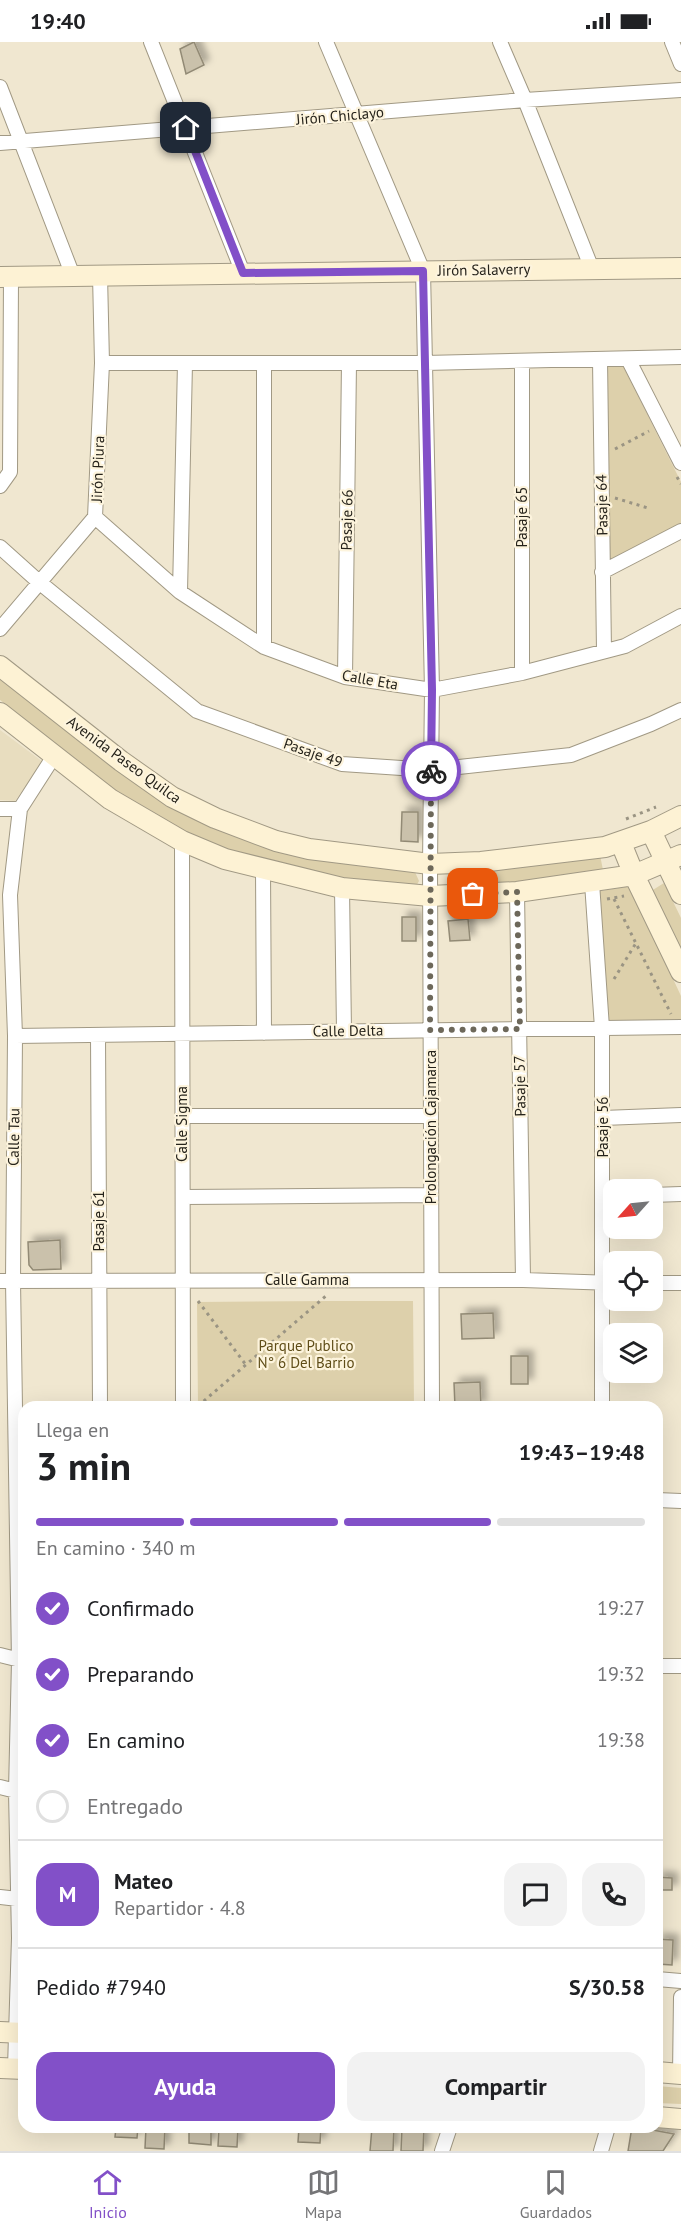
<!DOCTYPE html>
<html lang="es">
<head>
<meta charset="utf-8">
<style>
  :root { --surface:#fff; --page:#f2f2f2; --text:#202124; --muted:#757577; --line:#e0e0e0; --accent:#8250c8 }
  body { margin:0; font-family:"PT Sans",sans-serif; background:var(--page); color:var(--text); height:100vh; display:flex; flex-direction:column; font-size:22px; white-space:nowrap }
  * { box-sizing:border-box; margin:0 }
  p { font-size:20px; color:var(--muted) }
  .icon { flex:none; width:33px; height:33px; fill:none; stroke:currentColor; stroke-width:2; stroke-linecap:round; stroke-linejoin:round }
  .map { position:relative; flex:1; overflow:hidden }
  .details { position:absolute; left:18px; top:1359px; width:645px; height:732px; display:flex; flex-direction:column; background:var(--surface); border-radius:18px; box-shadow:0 6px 24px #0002 }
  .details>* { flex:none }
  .needle { width:39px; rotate:243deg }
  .tools { position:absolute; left:603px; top:1137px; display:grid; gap:12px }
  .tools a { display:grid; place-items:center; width:60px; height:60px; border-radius:12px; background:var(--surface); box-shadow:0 6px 24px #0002; font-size:30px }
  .pin { position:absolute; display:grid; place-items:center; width:51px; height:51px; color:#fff; margin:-26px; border-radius:12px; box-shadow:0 3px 9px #0006 }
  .courier { position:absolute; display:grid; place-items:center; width:60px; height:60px; margin:-30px; border:4px solid #8250c8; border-radius:50%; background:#fff; color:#222; box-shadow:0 2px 8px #0007 }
  .head em { font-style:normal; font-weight:700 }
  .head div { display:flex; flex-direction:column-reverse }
  .head { display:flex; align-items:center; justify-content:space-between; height:102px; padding:0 18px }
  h1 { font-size:39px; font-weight:700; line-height:45px }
  .bar { display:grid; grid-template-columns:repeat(4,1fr); gap:9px 6px; align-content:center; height:72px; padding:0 18px }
  .bar i { height:8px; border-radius:4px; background:var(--line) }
  .bar .on { background:var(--accent) }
  .bar p { grid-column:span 4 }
  .line { display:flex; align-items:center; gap:15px; padding:0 18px; border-top:2px solid var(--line) }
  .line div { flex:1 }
  .round { display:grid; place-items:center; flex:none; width:63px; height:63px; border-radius:18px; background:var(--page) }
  ol { padding:0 18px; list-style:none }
  li { display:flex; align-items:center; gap:18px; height:66px }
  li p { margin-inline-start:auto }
  li .icon { padding:6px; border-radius:50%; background:var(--accent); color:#fff; stroke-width:4 }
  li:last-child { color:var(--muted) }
  li i { width:33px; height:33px; border:3px solid var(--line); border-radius:50% }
  .button { display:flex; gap:12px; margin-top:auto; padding:12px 18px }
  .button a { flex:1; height:69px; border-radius:18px; background:var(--accent); color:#fff; font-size:24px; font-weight:700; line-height:69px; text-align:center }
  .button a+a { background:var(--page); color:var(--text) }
  .status { display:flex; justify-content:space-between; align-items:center; height:42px; padding:0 30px; background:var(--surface); direction:ltr }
  .status svg { height:16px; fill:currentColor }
  .tabs { display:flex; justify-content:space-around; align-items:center; height:84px; border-top:2px solid var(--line); background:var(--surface); font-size:16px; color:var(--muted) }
  .tabs a { display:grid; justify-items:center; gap:3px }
  .tabs .on { color:var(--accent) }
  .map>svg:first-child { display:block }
</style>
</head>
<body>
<div class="status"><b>19:40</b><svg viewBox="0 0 49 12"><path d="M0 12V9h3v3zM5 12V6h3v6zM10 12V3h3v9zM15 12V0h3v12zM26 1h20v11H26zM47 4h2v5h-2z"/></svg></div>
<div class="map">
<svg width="681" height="2109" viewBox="0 0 681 2109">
  <defs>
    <filter id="shadow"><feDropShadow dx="5.5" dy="-5.5" stdDeviation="3" flood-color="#0004"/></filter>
  </defs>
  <rect width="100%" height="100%" fill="#f0e7d0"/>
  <!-- built -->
  <path fill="#e8ddbf" d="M0,688L43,720L15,759L0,758Z"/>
  <!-- green -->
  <path fill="#ddd0ab" d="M622,322L681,440V482L607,519V324Z
    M0,634L167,764L222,789L280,808L415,830L419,839L415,846L330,837L225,812L167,783L118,751L0,658Z
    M600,813L604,833L449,848L448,831Z
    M664,841L681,876V916L648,851Z
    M630,844L681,954V978L678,980L603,981L595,850Z
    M330,1259H413L414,1365H198L197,1260Z
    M657,2044L681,2046V2062L657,2061Z"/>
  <!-- building -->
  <path fill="#cac1ab" stroke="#928a75" stroke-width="1.5" filter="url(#shadow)" d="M194,0L204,23L186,32L180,7Z
    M402,770H418V800L401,799Z
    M402,875H416V899H402Z
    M468,877L470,898L450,899L448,879Z
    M60,1198L61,1227L33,1228L29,1223L28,1200Z
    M493,1271L494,1296L462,1297L461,1272Z
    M511,1314H528V1342H511Z
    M480,1340L481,1365H455L454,1341Z
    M657,1835L672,1836V1848H657Z
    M657,1897L673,1898L672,1923L657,1922Z
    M68,2085H91V2090L68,2089Z
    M116,2085H138L137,2096L115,2095Z
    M146,2085H165L164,2107L145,2106Z
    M189,2085H211V2103L189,2101Z
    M219,2085H238L237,2105L218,2104Z
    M299,2085H321L320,2101L298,2100Z
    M372,2085H394L393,2109H370Z
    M402,2085H424L423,2109H401Z
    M632,2085H637L674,2092L663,2109H628Z"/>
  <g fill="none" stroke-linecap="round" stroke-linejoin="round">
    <!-- street casing -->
    <g stroke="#a19984" stroke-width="16">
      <path id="street" d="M151,0L243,231
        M326,0L423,229L432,648L430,822L432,1365
        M500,0L525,58L592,227
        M672,0L681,22
        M0,45L73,234
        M0,101L525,58L681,48
        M628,317L681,421
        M600,318L604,609
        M102,321H425L681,315
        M264,321V605
        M0,444L10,430L11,235
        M95,475L180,550L264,605L345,635L432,648L522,631L625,604L681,574
        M0,505L39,540L197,669L342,722L431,728L571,713L651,682L681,668
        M602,530L681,489
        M180,550L185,321
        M0,587L95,475L102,321L100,233
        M522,631V319
        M345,635L349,321
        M0,767H20
        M182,799L183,1365
        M263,828L264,991
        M592,841L602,986V1365
        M342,846L344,989
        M517,850L523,1238
        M98,993L100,1365
        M15,994L681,985
        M182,1074H431
        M603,1076L681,1073
        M652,1153L681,1152
        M183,1155L431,1153
        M0,1239L523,1238L614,1241
        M652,1241H681
        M657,1458L681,1459
        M0,1613L24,1619
        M657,1624H681
        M0,1745L16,1749
        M0,1855L18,1857
        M657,1937L681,1939
        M15,2026L19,1896L16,1749L19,1619L13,1239L15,994L10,853L20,767L54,714
        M680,2032L681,1955
        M442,2109L450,2085
        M601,2109L608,2085"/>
    </g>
    <!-- secondary casing -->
    <g stroke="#a19984" stroke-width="22">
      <path id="secondary" d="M0,235L681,226
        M0,624L121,719L172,755L215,776L276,799L309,807L430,822L481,820L605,805L651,789L681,774
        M0,671L110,757L182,799L225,817L342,846L430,854L517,850L634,833L681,813
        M651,789L681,852
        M621,801L634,833L681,930
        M0,1990L24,1991
        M0,2026L24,2027
        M657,2030L681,2032
        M657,2075L681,2077"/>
    </g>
    <!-- path -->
    <path stroke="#9a9483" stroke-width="3" stroke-dasharray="3 4.5" stroke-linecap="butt" d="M615,407L649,389
      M677,435L681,442
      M615,456L648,466
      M626,777L656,765
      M607,857L624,854
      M614,857L671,972
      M614,937L636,901
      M198,1259L246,1323
      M198,1364L327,1253"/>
    <!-- street -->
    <use href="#street" stroke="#fff" stroke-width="14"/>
    <!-- secondary -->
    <use href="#secondary" stroke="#fdf2d4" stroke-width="20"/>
  </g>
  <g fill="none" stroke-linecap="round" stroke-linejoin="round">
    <!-- done -->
    <path stroke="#6d685a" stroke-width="6" stroke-dasharray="0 10.8" d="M431,729L430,988L520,987L517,850L473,852"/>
    <!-- route -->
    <path stroke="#8250c8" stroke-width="8" d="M186,86L243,231L423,229L432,648L431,729"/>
  </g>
  <g text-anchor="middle" stroke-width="4.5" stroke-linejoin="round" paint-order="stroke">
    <!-- street labels -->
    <g font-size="15" fill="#26231b" stroke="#fdf4dd">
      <text transform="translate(340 74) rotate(-5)" y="5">Jirón Chiclayo</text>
      <text transform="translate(484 228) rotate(-1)" y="5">Jirón Salaverry</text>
      <text transform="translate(98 427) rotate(-88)" y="5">Jirón Piura</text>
      <text transform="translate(602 463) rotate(-91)" y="5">Pasaje 64</text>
      <text transform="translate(522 475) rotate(-90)" y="5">Pasaje 65</text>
      <text transform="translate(347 478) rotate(-89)" y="5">Pasaje 66</text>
      <text transform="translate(370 638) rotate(10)" y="5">Calle Eta</text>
      <text transform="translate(313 711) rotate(19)" y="5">Pasaje 49</text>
      <text transform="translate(124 718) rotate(36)" y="5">Avenida Paseo Quilca</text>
      <text transform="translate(348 989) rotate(-1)" y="5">Calle Delta</text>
      <text transform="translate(520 1044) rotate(-91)" y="5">Pasaje 57</text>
      <text transform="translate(182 1082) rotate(-90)" y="5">Calle Sigma</text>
      <text transform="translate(431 1085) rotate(-90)" y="5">Prolongación Cajamarca</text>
      <text transform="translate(603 1085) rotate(-90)" y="5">Pasaje 56</text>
      <text transform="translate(14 1095) rotate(-89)" y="5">Calle Tau</text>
      <text transform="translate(99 1179) rotate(-90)" y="5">Pasaje 61</text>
      <text x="307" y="1243">Calle Gamma</text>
    </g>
    <!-- park labels -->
    <g font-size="15" fill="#5f4d18" stroke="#fdf4dd">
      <text x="306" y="1309">Parque Publico<tspan x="306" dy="17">N° 6 Del Barrio</tspan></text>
    </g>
  </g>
</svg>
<div class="tools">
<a><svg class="needle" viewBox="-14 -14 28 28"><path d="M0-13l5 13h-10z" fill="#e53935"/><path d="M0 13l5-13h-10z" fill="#757577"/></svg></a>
<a><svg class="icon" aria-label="locate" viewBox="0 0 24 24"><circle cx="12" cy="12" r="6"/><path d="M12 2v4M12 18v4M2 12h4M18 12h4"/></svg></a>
<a><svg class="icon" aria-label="layers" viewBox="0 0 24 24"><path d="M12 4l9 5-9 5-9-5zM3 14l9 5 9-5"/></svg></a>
</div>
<div class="pin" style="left:473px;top:852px;background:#ea580c"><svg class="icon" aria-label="bag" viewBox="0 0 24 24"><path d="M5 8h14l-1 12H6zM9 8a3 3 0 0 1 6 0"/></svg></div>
<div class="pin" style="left:186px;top:86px;background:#1f2937"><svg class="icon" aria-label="home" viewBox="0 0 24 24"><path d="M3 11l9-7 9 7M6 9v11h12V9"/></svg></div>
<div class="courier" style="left:431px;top:729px"><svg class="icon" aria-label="bike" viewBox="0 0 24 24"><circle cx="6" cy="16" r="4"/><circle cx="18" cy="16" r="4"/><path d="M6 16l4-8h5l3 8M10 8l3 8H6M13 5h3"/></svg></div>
<section class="details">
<div class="head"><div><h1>3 min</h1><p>Llega en</p></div><em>19:43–19:48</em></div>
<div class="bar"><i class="on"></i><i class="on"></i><i class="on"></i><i></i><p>En camino · 340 m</p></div>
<ol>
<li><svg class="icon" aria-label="check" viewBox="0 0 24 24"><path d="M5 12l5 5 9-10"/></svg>Confirmado<p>19:27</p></li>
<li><svg class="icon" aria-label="check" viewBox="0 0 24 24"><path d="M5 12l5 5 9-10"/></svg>Preparando<p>19:32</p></li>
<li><svg class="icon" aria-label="check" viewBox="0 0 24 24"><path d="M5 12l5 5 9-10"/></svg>En camino<p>19:38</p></li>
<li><i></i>Entregado</li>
</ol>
<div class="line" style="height:108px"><b class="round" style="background:var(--accent);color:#fff">M</b><div><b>Mateo</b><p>Repartidor · 4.8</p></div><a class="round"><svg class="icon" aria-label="chat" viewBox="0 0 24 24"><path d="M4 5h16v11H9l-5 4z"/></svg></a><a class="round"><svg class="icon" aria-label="phone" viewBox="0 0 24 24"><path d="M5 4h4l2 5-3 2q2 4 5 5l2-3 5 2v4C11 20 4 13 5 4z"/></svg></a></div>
<div class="line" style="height:78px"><div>Pedido #7940</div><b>S/30.58</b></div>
<div class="button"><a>Ayuda</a><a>Compartir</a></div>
</section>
</div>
<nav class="tabs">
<a class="on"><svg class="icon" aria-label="home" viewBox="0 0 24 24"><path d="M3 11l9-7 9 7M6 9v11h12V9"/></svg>Inicio</a>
<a><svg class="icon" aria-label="map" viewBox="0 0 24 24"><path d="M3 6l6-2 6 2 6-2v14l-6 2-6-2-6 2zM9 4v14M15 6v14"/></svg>Mapa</a>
<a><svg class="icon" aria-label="saved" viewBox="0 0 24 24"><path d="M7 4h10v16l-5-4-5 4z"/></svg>Guardados</a>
</nav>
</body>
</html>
